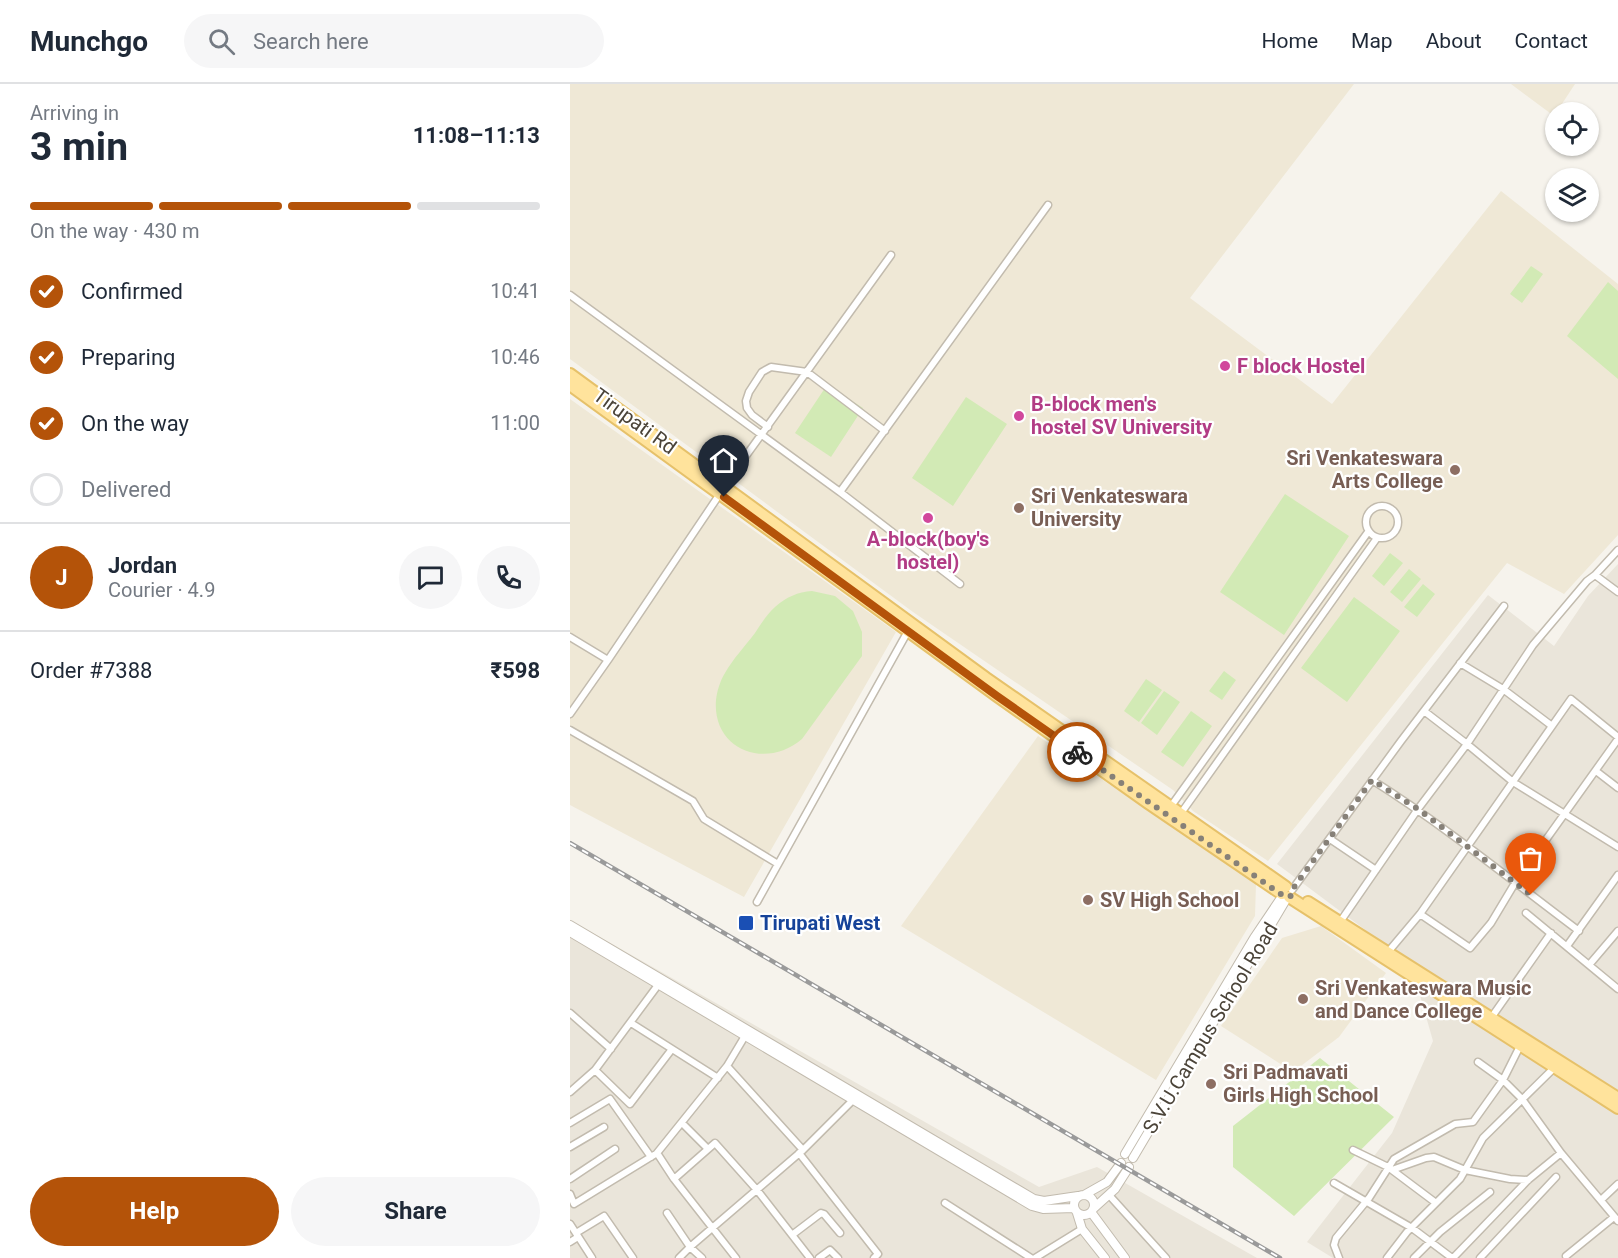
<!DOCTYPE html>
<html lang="en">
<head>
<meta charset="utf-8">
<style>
  :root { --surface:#fff; --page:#f6f6f7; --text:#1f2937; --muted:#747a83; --line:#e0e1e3; --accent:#b45309 }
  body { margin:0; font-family:Roboto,sans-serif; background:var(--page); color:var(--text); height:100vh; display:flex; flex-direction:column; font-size:22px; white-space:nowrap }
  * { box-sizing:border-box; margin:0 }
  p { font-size:20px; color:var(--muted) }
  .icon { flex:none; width:33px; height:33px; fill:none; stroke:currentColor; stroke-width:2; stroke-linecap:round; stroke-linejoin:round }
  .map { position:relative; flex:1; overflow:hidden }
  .panel { display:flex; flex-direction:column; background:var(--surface); width:570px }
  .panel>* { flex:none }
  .fabs { position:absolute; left:975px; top:18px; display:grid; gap:12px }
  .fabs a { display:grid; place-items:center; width:54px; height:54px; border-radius:50%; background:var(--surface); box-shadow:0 2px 4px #0004; font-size:30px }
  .pin { position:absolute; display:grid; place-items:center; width:51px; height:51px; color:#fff; margin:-62px -26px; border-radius:50% 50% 50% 0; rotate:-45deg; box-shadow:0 0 6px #0007 }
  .pin .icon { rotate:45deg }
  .courier { position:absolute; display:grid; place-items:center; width:60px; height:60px; margin:-30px; border:4px solid #b45309; border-radius:50%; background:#fff; color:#222; box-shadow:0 2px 8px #0007 }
  .headline em { font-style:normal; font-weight:700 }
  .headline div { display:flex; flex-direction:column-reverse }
  .headline { display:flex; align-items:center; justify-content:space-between; height:102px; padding:0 30px }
  h1 { font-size:39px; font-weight:700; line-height:45px }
  .bar { display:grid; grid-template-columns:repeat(4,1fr); gap:9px 6px; align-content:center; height:72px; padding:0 30px }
  .bar i { height:8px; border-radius:4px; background:var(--line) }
  .bar .on { background:var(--accent) }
  .bar p { grid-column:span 4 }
  .line { display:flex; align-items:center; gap:15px; padding:0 30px; border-top:2px solid var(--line) }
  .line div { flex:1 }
  .round { display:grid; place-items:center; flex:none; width:63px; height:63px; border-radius:32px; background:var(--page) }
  ol { padding:0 30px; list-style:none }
  li { display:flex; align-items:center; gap:18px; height:66px }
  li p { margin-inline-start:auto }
  li .icon { padding:6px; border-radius:50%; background:var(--accent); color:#fff; stroke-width:4 }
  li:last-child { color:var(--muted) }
  li i { width:33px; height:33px; border:3px solid var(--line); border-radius:50% }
  .cta { display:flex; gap:12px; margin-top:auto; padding:12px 30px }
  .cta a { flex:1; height:69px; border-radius:36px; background:var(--accent); color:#fff; font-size:24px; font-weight:700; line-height:69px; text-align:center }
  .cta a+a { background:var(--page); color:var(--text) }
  header { display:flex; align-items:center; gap:36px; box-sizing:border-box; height:84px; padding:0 30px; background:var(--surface); border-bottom:2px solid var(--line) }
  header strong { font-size:28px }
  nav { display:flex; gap:33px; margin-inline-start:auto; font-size:21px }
  .search { width:420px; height:54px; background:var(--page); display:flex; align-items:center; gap:15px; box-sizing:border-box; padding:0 21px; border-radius:33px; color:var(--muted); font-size:22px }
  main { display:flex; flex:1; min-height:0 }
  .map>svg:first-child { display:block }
</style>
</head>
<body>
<header>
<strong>Munchgo</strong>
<div class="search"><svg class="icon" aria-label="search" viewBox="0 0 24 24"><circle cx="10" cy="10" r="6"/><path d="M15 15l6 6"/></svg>Search here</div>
<nav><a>Home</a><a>Map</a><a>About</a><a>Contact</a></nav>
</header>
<main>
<section class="panel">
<div class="headline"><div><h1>3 min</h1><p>Arriving in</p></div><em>11:08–11:13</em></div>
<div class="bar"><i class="on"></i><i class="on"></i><i class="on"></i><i></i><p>On the way · 430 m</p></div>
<ol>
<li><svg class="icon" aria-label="check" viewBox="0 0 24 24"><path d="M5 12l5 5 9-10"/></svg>Confirmed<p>10:41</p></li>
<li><svg class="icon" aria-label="check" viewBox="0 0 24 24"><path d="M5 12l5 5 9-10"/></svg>Preparing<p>10:46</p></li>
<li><svg class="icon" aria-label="check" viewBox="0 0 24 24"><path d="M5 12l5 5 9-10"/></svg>On the way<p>11:00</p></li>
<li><i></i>Delivered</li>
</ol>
<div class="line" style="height:108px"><b class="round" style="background:var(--accent);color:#fff">J</b><div><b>Jordan</b><p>Courier · 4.9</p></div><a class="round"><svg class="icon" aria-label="chat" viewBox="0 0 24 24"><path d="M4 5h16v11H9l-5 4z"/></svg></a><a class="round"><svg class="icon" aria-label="phone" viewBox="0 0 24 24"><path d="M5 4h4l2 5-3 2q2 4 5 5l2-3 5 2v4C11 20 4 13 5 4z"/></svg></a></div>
<div class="line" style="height:78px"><div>Order #7388</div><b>₹598</b></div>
<div class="cta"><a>Help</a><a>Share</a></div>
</section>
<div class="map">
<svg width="1048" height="1174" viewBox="0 0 1048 1174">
  <rect width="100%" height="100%" fill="#f6f3ec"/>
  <!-- residential -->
  <path fill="#eae5da" d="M1048,480V1174H763L737,1158L822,1049L863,957L841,880L707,780L918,511L984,562L1018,512Z
    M0,836L469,1103L527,1083L687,1174H0Z"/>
  <!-- education -->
  <path fill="#efe8d6" d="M0,0H784L620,214L762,320L931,107L1048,200V451L994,510L937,479L698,777L623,727L603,706L343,528L0,275Z
    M941,0H1005L984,32Z
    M0,315L326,548L174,813L0,721Z
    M468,652L686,800L685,832L586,996L331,842Z
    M751,842L816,889L769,953L723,988L651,942L712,854Z"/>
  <!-- green -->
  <path fill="#d2eab5" d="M961,182L973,190L952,219L940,210Z
    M1038,198L1048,207V295L997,252Z
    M257,301L293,324L261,373L225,349Z
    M396,313L437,340L383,422L342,394Z
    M715,410L779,452L714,551L650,508Z
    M820,469L833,479L814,502L802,492Z
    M839,485L851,495L832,518L820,508Z
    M853,500L865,510L847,533L834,523Z
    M242,507L265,512L283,527L292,548V572L232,655C196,686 142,666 146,616C147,607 150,597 155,589C163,575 175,562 185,549C191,540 197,530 205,523C216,513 228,508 242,507Z
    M784,513L830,547L777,618L731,584Z
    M654,587L666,596L652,616L639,607Z
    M576,595L592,606L569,638L554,627Z
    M594,607L610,618L587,651L571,639Z
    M621,627L642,642L613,683L591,668Z
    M750,974L824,1033L724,1132L663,1083V1042Z"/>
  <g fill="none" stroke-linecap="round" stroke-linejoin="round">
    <!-- minor casing -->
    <g stroke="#c2bbae" stroke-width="9">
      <path id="minor" d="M0,211L270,408L390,500
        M198,343L182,331L177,324L176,317L179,308L192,288L201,283L237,288L315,347
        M270,408L478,121
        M796 438a16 16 0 1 1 32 0a16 16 0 1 1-32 0Z
        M1048,466L1025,491L1048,508
        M0,553L38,576L170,380L321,171
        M890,579L933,605L982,642
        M854,627L897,660L943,698L1048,763
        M0,630L38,576
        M0,646L123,717L134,735L208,780
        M1026,687L1048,704
        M802,696C875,742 941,796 1009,847
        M599,725L798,448
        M609,732L807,454
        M760,755L806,786
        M722,806L831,657L934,522
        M187,818L338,547
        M956,829L1048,905
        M850,830L900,864L921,839L945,799L1048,655
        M770,838L848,725L897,660L963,561L1017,497L1025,491
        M997,862L1048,791
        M818,868L850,830L1001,615L1048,653
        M1019,881L1048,847
        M0,929L41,965
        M921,934L981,849
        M61,939L148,994
        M908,978L933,996L952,1015L991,1069L1048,1137
        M157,982L175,952
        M25,986L60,1020L102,965
        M0,1008L25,986L88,901
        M0,1039L40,1015L81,1073
        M112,1039L138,1065
        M0,1063L34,1043
        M783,1066L818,1083L866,1119
        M229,1069L308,1170L304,1174
        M822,1086L856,1074L864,1073L895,1086L940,1095L958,1096
        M0,1095L45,1065
        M104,1095L145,1059L187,1106L240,1174
        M764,1099L842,1144L882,1174
        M0,1110L4,1120L84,1071
        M539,1111L596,1174
        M1031,1116L1048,1100
        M375,1119L461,1174
        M97,1129L120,1163L109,1174
        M0,1140L22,1174
        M6,1149L34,1132L63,1174
        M222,1151L251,1129L254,1130L270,1149
        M0,1158L8,1153
        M996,1172L1044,1133
        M132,1174L120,1163L233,1066L283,1016
        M166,1174L104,1095L87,1069L157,982L233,1066
        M249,1174L260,1166L268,1174
        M465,1174L512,1145
        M769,1174L764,1161L766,1154L799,1114L824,1075L885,1040L903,1038L933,996L950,962
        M817,1174L837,1148L890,1095L913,1054L984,984
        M844,1174L870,1148L920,1108
        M883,1174L958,1096L991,1069
        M910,1174L986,1093"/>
    </g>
    <!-- tertiary casing -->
    <g stroke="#c2bbae" stroke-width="10">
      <path id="tertiary" d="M0,841L464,1115L474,1117L508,1112
        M0,848L462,1122L473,1125L504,1124
        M555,1070L684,854L713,811
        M563,1074L717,814
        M504 1121a10 10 0 1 1 20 0a10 10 0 1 1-20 0Z
        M514,1111L537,1098L551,1079
        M524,1124L545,1105L559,1083
        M521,1128L555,1174
        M507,1129L512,1145L535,1174"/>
    </g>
    <!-- primary casing -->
    <g stroke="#e6c16a" stroke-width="14">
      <path id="primary" d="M0,290L416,594L716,803
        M0,301L427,612L578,719L712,810
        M719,813L1048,1024
        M738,818L1048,1014"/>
    </g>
    <!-- minor -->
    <use href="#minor" stroke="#fff" stroke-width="6"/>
    <!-- tertiary -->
    <use href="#tertiary" stroke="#fff" stroke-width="8"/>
    <!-- primary -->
    <use href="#primary" stroke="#ffe39c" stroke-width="10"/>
    <!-- rail casing -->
    <g stroke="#9a9a9a" stroke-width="4.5">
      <path id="rail" d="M0,759L710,1174"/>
    </g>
    <!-- rail -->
    <use href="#rail" stroke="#fff" stroke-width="2" stroke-dasharray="7" stroke-linecap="butt"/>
  </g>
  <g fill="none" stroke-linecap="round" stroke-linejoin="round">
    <!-- done -->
    <path stroke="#878178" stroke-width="6" stroke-dasharray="0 10.8" d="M507,668L715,813L721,812L722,806L802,696L848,725L961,811"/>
    <!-- route -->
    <path stroke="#b45309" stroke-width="8" d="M154,413L427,612L507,668"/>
  </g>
  <!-- markers -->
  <g fill="#d1479c" stroke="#fff" stroke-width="2">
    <circle cx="655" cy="282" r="6"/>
    <circle cx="449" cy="332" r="6"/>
    <circle cx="358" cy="434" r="6"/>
  </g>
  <g fill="#8d6e63" stroke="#fff" stroke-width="2">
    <circle cx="885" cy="386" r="6"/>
    <circle cx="449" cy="424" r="6"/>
    <circle cx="518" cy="816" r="6"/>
    <circle cx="733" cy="915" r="6"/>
    <circle cx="641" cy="1000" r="6"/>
  </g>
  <rect fill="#1a4fb4" stroke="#fff" stroke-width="2" x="168" y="831" width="16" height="16" rx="3"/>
  <g text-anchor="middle" stroke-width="4.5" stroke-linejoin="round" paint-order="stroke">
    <!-- hotel labels -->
    <g font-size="20" font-weight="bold" fill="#b23c85" stroke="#fff" text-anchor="start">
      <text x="667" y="289">F block Hostel</text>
      <text x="461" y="327">B-block men's<tspan x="461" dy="23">hostel SV University</tspan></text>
      <text x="358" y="462" text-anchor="middle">A-block(boy's<tspan x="358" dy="23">hostel)</tspan></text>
    </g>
    <!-- street labels -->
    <g font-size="20" fill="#4b4439" stroke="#fff">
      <text transform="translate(65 337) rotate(36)" y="7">Tirupati Rd</text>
      <text transform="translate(640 944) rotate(-59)" y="7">S.V.U.Campus School Road</text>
    </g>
    <!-- education labels -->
    <g font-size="20" font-weight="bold" fill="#785e54" stroke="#fff" text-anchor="start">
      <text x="873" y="381" text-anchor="end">Sri Venkateswara<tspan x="873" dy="23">Arts College</tspan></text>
      <text x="461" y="419">Sri Venkateswara<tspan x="461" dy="23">University</tspan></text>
      <text x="530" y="823">SV High School</text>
      <text x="745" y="911">Sri Venkateswara Music<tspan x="745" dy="23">and Dance College</tspan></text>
      <text x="653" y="995">Sri Padmavati<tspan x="653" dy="23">Girls High School</tspan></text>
    </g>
    <!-- transit labels -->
    <g font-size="20" font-weight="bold" fill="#164399" stroke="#fff" text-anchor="start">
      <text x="190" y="846">Tirupati West</text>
    </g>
  </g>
</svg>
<div class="fabs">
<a><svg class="icon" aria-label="locate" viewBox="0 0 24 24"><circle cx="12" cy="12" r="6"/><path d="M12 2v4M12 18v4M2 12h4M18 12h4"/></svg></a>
<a><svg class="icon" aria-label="layers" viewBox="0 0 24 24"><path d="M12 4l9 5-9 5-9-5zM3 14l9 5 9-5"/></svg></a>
</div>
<div class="pin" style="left:961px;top:811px;background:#ea580c"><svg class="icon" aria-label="bag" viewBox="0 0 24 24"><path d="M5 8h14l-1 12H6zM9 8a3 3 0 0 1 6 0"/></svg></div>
<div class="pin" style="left:154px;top:413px;background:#1f2937"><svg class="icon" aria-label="home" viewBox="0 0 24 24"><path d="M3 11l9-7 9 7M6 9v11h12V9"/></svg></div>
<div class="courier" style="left:507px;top:668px"><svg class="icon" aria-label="bike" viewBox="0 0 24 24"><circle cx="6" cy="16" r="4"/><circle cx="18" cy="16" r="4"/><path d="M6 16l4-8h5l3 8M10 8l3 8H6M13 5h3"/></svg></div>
</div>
</main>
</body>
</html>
